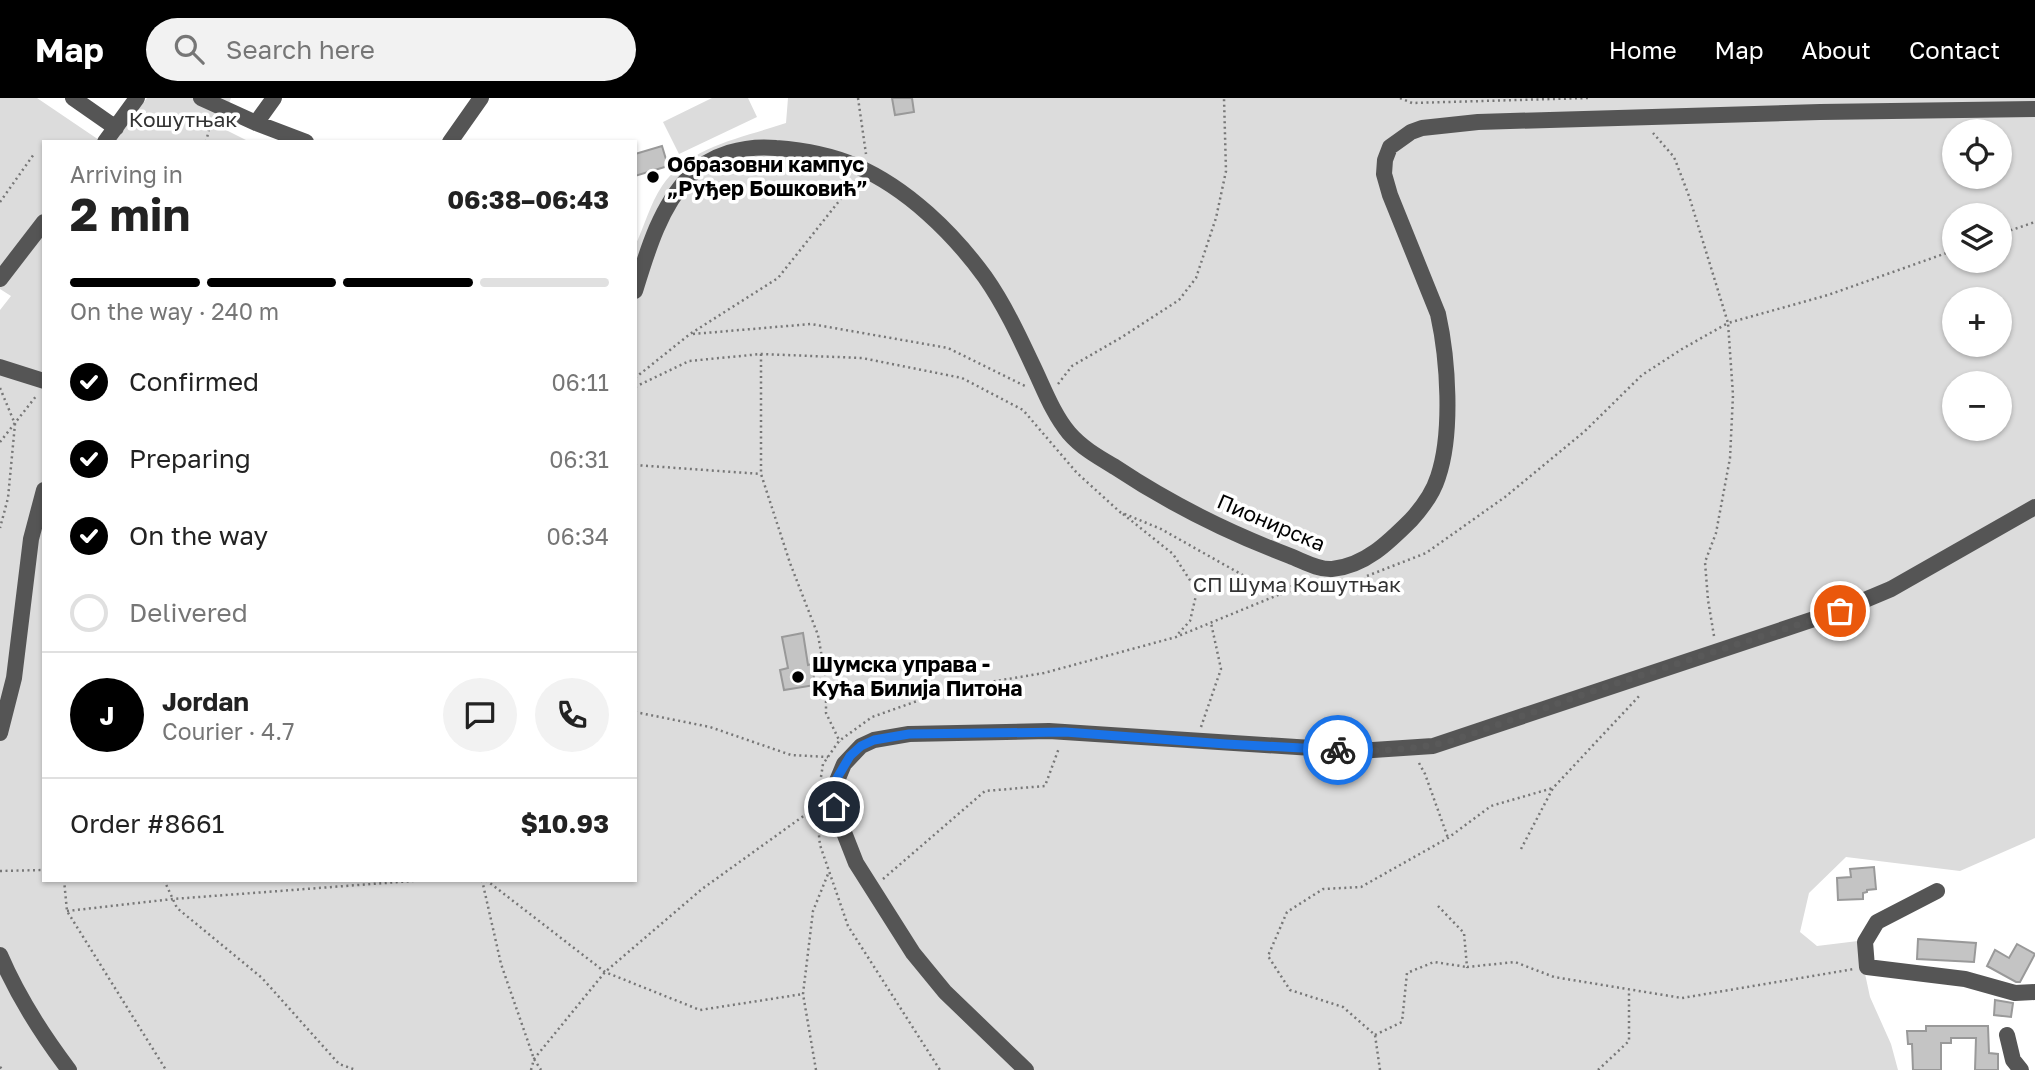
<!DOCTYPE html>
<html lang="en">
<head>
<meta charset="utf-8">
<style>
  :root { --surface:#fff; --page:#f2f2f2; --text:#222; --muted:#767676; --line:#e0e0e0; --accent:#000 }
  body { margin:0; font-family:"Golos Text",sans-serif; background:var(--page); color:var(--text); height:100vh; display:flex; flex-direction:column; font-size:26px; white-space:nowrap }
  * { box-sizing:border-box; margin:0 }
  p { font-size:23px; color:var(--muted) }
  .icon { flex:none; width:38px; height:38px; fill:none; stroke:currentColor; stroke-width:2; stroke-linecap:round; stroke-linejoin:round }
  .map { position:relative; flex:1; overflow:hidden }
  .panel { position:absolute; left:42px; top:42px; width:595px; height:742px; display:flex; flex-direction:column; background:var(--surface); border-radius:0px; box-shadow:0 2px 5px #0004 }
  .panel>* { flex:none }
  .tools { position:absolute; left:1942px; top:21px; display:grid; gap:14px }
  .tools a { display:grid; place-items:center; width:70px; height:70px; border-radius:50%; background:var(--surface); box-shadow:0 2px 5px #0004; font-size:35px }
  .pin { position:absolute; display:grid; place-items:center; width:60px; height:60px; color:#fff; margin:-30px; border:4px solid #fff; border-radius:50%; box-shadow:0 2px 7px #0007 }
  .courier { position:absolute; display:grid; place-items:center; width:70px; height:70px; margin:-35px; border:5px solid #1a73e8; border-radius:50%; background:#fff; color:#222; box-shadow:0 2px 9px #0007 }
  .summary em { font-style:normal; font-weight:700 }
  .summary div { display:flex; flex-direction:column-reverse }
  .summary { display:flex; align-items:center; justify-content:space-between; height:119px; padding:0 28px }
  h1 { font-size:46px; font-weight:700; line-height:52px }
  .bar { display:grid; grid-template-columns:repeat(4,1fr); gap:10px 7px; align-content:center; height:84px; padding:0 28px }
  .bar i { height:9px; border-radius:5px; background:var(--line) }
  .bar .current { background:var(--accent) }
  .bar p { grid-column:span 4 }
  .line { display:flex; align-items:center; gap:18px; padding:0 28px; border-top:2px solid var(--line) }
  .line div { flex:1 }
  .round { display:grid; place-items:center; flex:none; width:74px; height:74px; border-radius:37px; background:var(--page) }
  ol { padding:0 28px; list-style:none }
  li { display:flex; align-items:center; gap:21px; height:77px }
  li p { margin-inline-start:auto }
  li .icon { padding:7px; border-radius:50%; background:var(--accent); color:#fff; stroke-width:4 }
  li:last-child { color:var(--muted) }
  li i { width:38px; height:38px; border:4px solid var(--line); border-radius:50% }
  header { display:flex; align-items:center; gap:42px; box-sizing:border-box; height:98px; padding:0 35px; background:var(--accent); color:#fff }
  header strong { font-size:33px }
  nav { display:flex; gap:38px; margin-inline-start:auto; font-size:24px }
  .search { width:490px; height:63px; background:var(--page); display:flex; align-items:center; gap:18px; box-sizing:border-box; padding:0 24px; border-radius:38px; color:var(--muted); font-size:26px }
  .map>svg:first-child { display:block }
</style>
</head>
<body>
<header>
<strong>Map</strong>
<div class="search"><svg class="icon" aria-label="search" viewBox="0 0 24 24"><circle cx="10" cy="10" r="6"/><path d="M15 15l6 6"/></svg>Search here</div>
<nav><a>Home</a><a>Map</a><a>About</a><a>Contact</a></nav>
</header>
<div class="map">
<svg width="2035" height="972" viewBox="0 0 2035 972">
  <rect width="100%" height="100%" fill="#fff"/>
  <!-- green -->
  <path fill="#dcdcdc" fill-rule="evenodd" d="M0,0H37L102,44H44V782H635V148C644,129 650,106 662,88C689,48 742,40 786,25L788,0H2035V740L1960,773L1846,759L1809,795L1800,834L1817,848L1858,843L1870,899L1891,946L1898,972H0V212L11,198L0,191ZM1955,33H2000V79H1955ZM1955,117H2000V163H1955ZM1955,201H2000V247H1955ZM1955,285H2000V331H1955Z
    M147,0H231L220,29L250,44H115Z
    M712,0H748L757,19L679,56L663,24Z"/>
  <!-- building -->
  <path fill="#c4c4c4" stroke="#999" stroke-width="2" d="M892,0H912L914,14L895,17Z
    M662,48L668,68L635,78V56Z
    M803,535L808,567L812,566L815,587L784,592L780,572L788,570L782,539Z
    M1874,769L1876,791L1867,792V794L1863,795V801L1838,802L1837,780L1851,779L1850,771Z
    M1918,841L1976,845L1974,864L1917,861Z
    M2017,846L2035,856L2020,884H2016L1987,868L1995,852L2009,860Z
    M1995,902L2013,905L2011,919L1994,917Z
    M1926,928H1988L1989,955L1998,956V972H1975L1976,940H1951V945H1941V972H1913L1912,946H1908L1907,933H1926Z"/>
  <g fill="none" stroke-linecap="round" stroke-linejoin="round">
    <!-- path -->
    <path stroke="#777" stroke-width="2.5" stroke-dasharray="2 3.5" stroke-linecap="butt" d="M858,0L866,56
      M1400,0L1412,5L1588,0
      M206,44L211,23
      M0,104L34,56
      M2000,136L2035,124
      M693,236L811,226L948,250L1025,288
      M761,256V376L790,465L818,537L826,582V615L840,644
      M635,280L690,236L778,180L855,83
      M1058,286L1072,268L1122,239L1179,202L1196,180L1216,120L1226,73L1224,0
      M635,289L689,263L761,256L862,260L962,280L1023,312L1077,375L1120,414L1161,431L1278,497L1330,487
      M0,290L15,326L8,400L0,430
      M0,344L37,297
      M635,367L761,376
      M1123,416L1173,456L1197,493L1190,523L1177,537
      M1367,478L1426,455L1505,399L1585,333L1642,277L1682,251L1728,225L1689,98L1674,59L1653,35
      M1714,538L1708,502L1705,464L1716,435L1730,360L1733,297L1728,225L1828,197L1955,152
      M635,614L710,629L791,657L828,659
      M1201,629L1221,571L1211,525
      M1419,665L1425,676L1448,740
      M821,679L823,666L839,643L872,619L954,590L1044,575L1176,539L1278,497L1305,480
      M817,699L816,709L820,747L848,828L940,972
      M1521,751L1553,690L1641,596
      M0,773L44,772
      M883,781L985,693L1045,688L1059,650
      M64,782L67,813L166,972
      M164,782L177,810L262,880L339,966L356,972
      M482,782L501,866L534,961L541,972
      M486,782L605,874L700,912L803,896
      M1438,808L1464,835L1467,869L1515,864L1554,879L1682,900L1854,871
      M67,813L173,801L425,782
      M1375,937L1402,924L1407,875L1434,864L1467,869
      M0,969L3,972
      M531,972L534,961L605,874L702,791L816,709
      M816,972L803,896L813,813L828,776
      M1380,972L1375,937L1343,909L1290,892L1268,858L1287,814L1323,791L1361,789L1448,740L1491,708L1553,690
      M1598,972L1629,943V892"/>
    <!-- minor -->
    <path stroke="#555" stroke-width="16" d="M73,0L116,30
      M201,0L256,25L306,44
      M256,25L274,0
      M105,44L137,0
      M450,44L481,0
      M0,181L44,124
      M635,193C647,154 660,109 689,79C711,56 745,47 776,50C803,52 831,57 856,68C907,90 953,135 985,179C1004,206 1019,238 1033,268C1044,291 1053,316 1069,335C1082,350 1098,359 1115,369C1169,405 1229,435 1290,458C1303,463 1318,472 1332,471C1365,468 1389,444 1411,422C1422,410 1433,395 1438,379C1453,335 1448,261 1438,216L1390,97L1384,76L1385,62L1390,49L1411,34L1422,30L1478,24L1820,14L2035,11
      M0,269L44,283
      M0,635L14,580L31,441L44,392
      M1937,793L1877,824L1865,844L1867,869L1965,881L2015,895L2035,894
      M0,857C18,899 41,935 69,972
      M2007,937L2013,962L2021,972
      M1026,972L945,894L913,855L856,765L834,709V690L844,666L861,648L874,642L909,636L1049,633L1358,653L1433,648L1841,512L1891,491L2035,409"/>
  </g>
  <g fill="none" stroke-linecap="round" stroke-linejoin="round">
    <!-- done -->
    <path stroke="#595959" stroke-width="7" stroke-dasharray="0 12.6" d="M1338,652C1376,654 1416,652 1454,642L1599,591L1840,513"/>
    <!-- route -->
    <path stroke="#1a73e8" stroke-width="9" d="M834,709V690L837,680L850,658L861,648L874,642L909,636L1065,634L1226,646L1338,652"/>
  </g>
  <!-- markers -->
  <g fill="#000" stroke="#fff" stroke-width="2.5">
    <circle cx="653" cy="79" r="7"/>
    <circle cx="798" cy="579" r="7"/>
  </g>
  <g text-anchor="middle" stroke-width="7" stroke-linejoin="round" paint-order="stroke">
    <!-- park labels -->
    <g font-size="21" fill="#333" stroke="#fff">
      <text x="183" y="29">Кошутњак</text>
      <text x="1297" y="494">СП Шума Кошутњак</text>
    </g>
    <!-- poi labels -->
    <g font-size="21" font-weight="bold" fill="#000" stroke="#fff" text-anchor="start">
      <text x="667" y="74">Образовни кампус<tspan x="667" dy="24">„Руђер Бошковић”</tspan></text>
      <text x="812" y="574">Шумска управа -<tspan x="812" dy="24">Кућа Билија Питона</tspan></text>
    </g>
    <!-- street labels -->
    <g font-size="21" fill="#000" stroke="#fff">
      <text transform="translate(1271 425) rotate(23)" y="7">Пионирска</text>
    </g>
  </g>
</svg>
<div class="tools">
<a><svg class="icon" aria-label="locate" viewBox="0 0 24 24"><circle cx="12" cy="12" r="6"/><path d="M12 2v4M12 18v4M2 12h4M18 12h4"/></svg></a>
<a><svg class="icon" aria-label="layers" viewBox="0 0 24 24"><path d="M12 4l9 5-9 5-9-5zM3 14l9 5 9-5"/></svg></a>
<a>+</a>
<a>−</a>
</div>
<div class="pin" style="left:1840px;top:513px;background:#ea580c"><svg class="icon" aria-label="bag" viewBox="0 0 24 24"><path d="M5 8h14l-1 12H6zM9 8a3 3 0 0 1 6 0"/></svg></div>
<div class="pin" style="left:834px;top:709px;background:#1f2937"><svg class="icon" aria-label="home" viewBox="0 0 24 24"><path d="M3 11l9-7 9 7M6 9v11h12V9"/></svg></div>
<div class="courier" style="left:1338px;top:652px"><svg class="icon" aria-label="bike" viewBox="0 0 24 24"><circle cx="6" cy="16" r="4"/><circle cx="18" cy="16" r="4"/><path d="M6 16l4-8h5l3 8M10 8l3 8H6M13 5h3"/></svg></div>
<section class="panel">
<div class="summary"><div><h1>2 min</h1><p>Arriving in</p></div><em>06:38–06:43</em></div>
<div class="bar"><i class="current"></i><i class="current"></i><i class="current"></i><i></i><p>On the way · 240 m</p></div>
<ol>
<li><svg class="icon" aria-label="check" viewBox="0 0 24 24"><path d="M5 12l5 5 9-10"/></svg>Confirmed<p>06:11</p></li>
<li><svg class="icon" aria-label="check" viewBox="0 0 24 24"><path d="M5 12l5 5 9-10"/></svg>Preparing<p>06:31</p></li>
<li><svg class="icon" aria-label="check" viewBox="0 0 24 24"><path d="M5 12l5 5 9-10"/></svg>On the way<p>06:34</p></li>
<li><i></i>Delivered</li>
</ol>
<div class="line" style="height:126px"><b class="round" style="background:var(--accent);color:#fff">J</b><div><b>Jordan</b><p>Courier · 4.7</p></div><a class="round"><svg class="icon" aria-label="chat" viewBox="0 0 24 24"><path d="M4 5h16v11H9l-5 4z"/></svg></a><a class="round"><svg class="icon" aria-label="phone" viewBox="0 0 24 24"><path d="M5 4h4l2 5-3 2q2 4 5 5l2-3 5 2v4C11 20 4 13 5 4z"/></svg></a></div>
<div class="line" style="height:91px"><div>Order #8661</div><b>$10.93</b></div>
</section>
</div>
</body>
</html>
